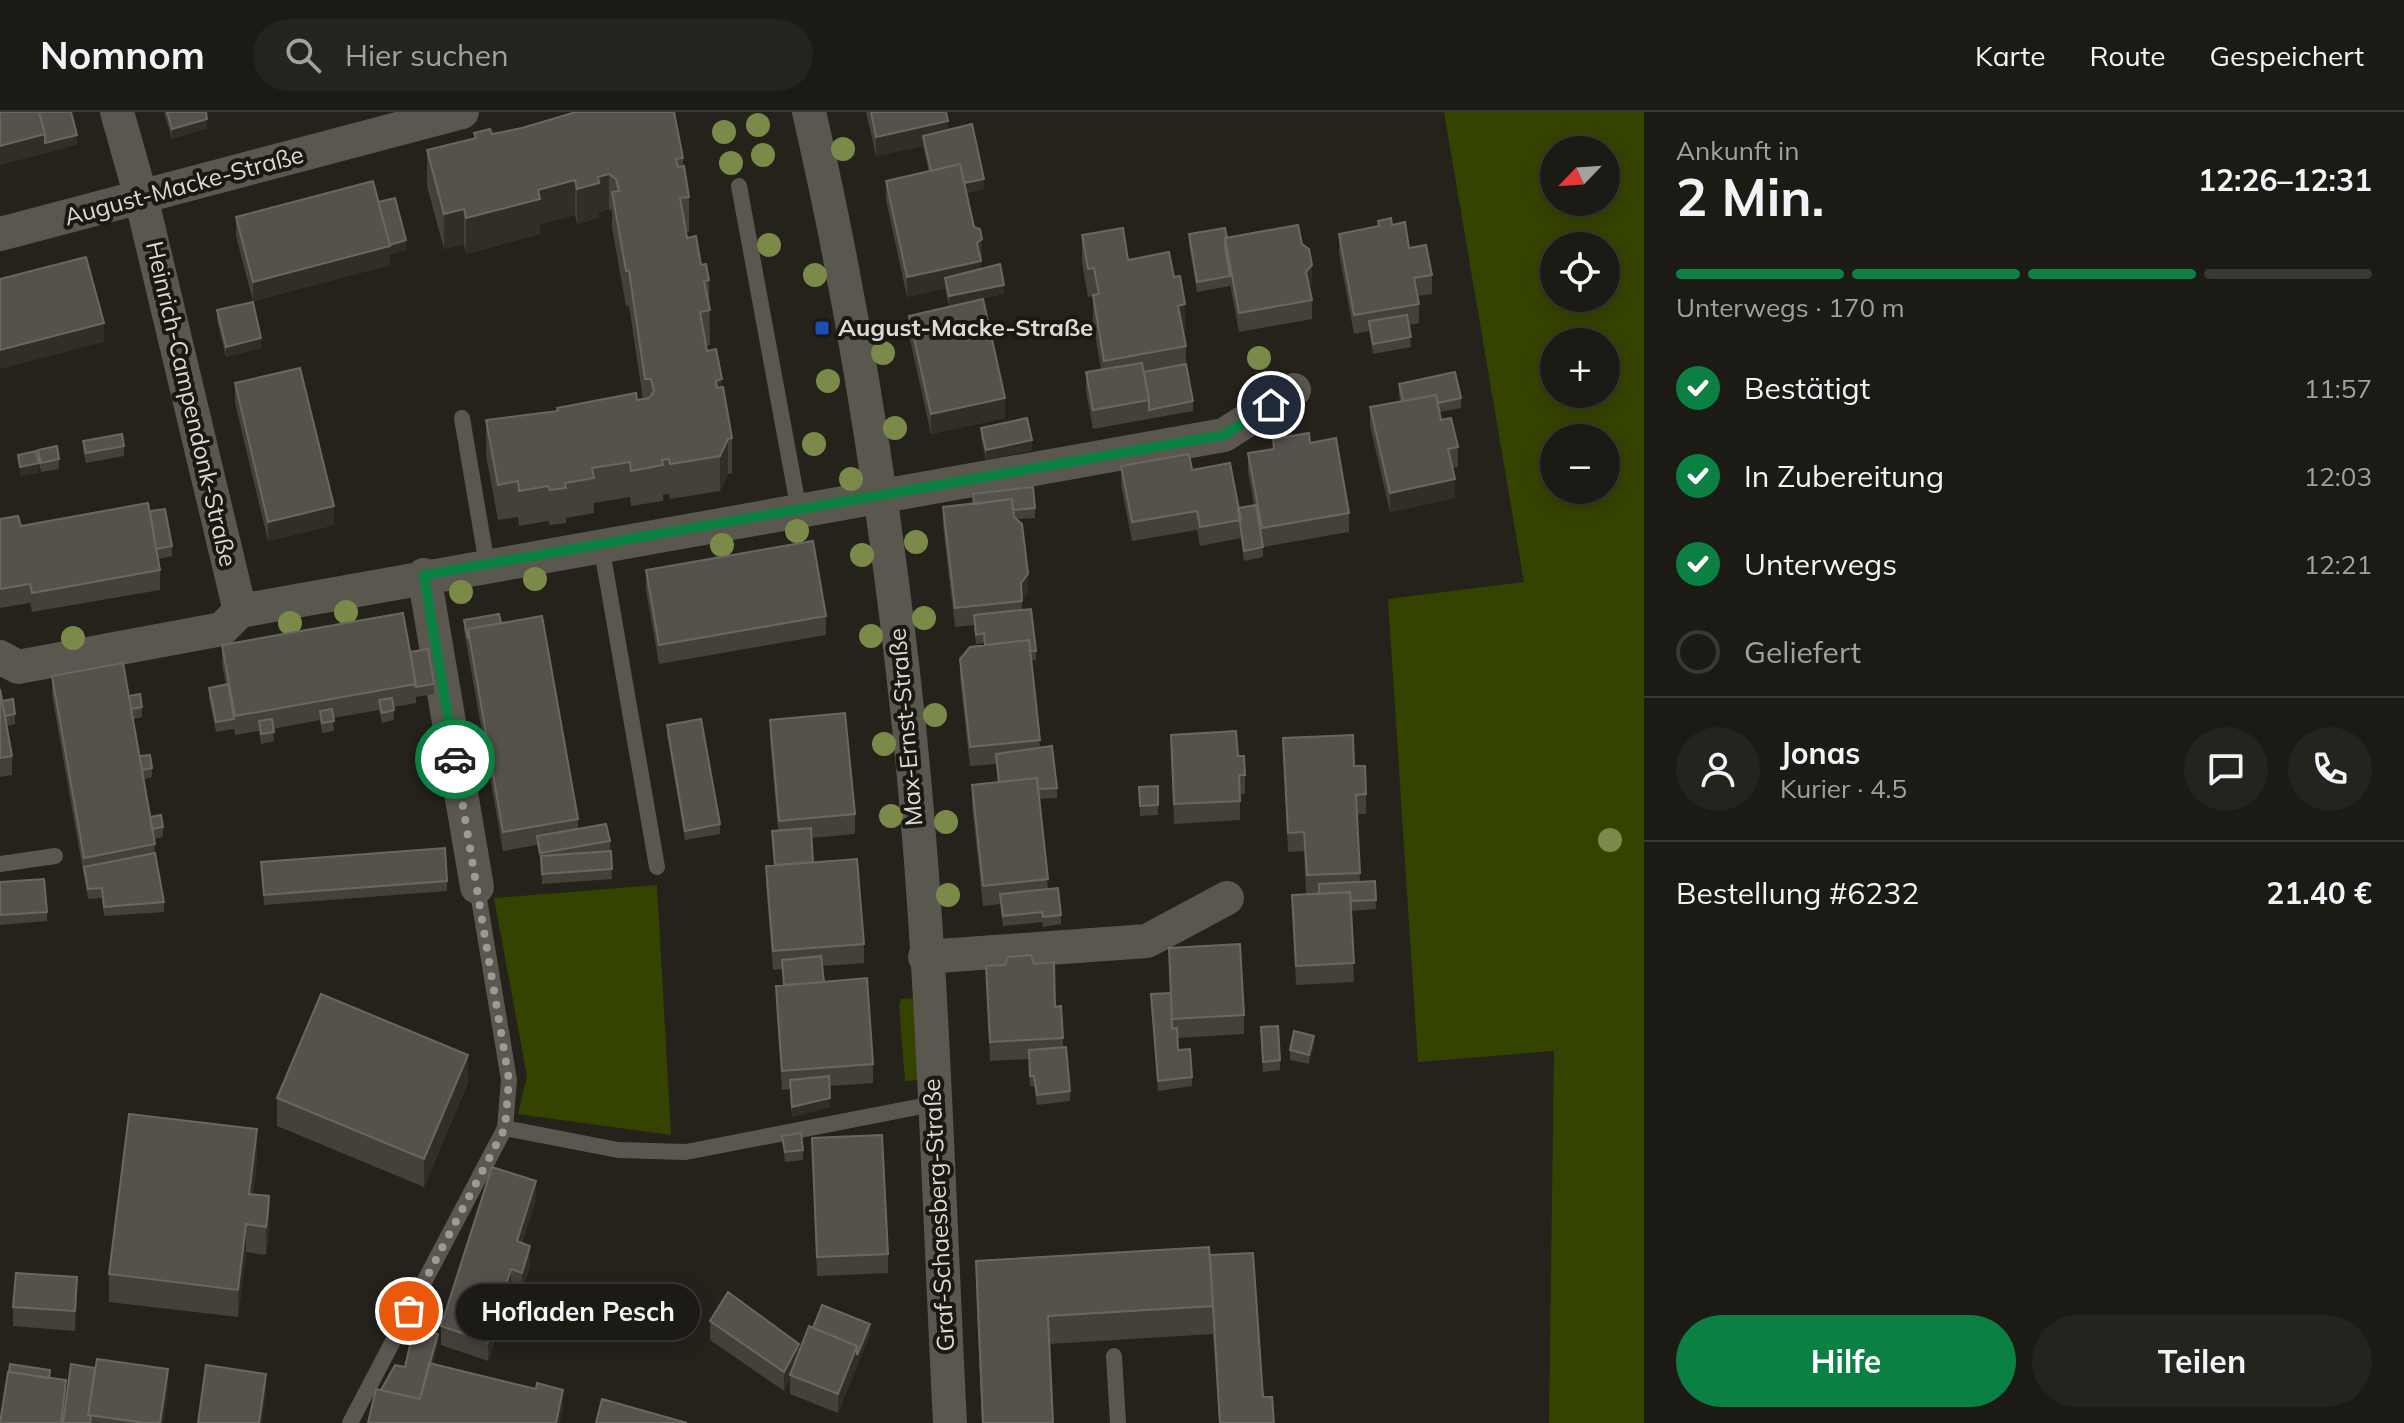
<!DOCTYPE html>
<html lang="de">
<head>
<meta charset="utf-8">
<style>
  :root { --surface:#1c1a14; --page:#25231d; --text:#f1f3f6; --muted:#a0a1a0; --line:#3a3834; --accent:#0b8043 }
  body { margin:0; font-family:Mulish,sans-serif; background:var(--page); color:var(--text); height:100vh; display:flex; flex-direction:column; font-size:30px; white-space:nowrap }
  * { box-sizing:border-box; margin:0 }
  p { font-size:26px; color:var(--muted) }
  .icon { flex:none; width:44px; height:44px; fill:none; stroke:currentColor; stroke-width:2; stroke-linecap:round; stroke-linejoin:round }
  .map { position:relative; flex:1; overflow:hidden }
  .details { display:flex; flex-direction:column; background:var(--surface); width:760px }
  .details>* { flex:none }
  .needle { width:52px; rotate:245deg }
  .fabs { position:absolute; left:1540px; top:24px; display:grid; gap:16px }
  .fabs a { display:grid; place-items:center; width:80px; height:80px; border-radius:50%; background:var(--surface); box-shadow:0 4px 20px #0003,0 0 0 2px var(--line); font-size:40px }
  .pin { position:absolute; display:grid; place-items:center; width:68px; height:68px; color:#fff; margin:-34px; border:4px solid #fff; border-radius:50%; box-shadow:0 2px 8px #0007 }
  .courier { position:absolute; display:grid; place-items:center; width:80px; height:80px; margin:-40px; border:6px solid #0b8043; border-radius:50%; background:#fff; color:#222; box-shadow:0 2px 10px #0007 }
  .bubble { position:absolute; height:56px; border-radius:28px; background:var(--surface); box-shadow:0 4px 20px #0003,0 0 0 2px var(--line); font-size:26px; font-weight:700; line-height:56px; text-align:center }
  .overview em { font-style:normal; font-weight:700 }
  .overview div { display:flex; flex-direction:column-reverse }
  .overview { display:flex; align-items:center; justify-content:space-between; height:136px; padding:0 32px }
  h1 { font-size:52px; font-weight:700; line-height:60px }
  .bar { display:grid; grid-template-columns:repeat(4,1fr); gap:12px 8px; align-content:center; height:96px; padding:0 32px }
  .bar i { height:10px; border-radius:6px; background:var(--line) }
  .bar .current { background:var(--accent) }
  .bar p { grid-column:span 4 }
  .line { display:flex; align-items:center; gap:20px; padding:0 32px; border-top:2px solid var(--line) }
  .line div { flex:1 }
  .round { display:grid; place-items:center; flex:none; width:84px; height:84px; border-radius:42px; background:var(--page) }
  ol { padding:0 32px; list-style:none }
  li { display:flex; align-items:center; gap:24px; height:88px }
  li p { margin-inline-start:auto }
  li .icon { padding:8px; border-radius:50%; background:var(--accent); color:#fff; stroke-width:4 }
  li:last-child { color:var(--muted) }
  li i { width:44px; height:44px; border:4px solid var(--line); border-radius:50% }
  .action { display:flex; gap:16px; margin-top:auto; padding:16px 32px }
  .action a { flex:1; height:92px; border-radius:48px; background:var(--accent); color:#fff; font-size:32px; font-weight:700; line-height:92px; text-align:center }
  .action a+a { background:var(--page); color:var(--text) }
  header { display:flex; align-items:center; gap:48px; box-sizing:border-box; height:112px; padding:0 40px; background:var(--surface); border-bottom:2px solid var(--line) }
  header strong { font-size:38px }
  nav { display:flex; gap:44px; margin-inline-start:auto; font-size:28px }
  .search { width:560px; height:72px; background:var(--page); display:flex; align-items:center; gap:20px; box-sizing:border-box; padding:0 28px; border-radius:44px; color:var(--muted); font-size:30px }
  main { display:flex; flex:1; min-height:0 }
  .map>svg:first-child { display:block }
</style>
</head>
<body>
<header>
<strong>Nomnom</strong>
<div class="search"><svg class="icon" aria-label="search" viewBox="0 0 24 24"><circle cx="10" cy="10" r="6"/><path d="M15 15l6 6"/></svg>Hier suchen</div>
<nav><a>Karte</a><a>Route</a><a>Gespeichert</a></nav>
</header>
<main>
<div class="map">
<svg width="1644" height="1311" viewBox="0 0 1644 1311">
  <rect width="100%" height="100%" fill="#25221b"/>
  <!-- green -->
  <path fill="#354300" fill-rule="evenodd" d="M1444,0H1644V1311H1549L1554,939L1418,950L1388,487L1524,470ZM1554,38H1606V90H1554ZM1554,134H1606V186H1554ZM1554,230H1606V282H1554ZM1554,326H1606V378H1554Z
    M657,773L671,1023L518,1002L527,964L494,786Z
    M915,886L921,968L905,969L899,892L901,887Z"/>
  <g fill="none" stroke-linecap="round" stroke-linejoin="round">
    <!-- lane -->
    <path stroke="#5a574f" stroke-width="16" d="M739,74L799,399
      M462,306L487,453
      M601,433L657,755
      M0,752L55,744
      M505,1016L618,1038L686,1040L933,992
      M1114,1244L1118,1311
      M350,1311L505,1016L509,968L477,775"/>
    <!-- street -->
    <path stroke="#5a574f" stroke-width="34" d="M117,0L141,85L240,499
      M809,0C856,203 887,408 909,615C933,846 938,1080 950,1311
      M0,122L462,0
      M424,463L477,775
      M0,545L18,555L222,517L240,499L1224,323L1294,278
      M925,845L1147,829L1227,786"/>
  </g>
  <!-- trees -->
  <g fill="#7b8a49">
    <circle cx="758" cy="13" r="12"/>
    <circle cx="724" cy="20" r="12"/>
    <circle cx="843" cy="37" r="12"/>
    <circle cx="763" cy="43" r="12"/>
    <circle cx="731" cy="51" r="12"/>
    <circle cx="769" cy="133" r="12"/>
    <circle cx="815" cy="163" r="12"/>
    <circle cx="883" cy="241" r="12"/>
    <circle cx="1259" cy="246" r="12"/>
    <circle cx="828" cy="269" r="12"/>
    <circle cx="895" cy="316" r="12"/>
    <circle cx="814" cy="332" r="12"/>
    <circle cx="851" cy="367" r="12"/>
    <circle cx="797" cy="419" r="12"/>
    <circle cx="916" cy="430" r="12"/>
    <circle cx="722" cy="433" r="12"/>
    <circle cx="862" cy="443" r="12"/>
    <circle cx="535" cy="467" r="12"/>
    <circle cx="461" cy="480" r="12"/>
    <circle cx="346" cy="500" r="12"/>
    <circle cx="924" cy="506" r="12"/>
    <circle cx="290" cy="511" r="12"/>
    <circle cx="871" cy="524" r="12"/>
    <circle cx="73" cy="526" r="12"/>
    <circle cx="935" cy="603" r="12"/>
    <circle cx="884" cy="632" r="12"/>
    <circle cx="891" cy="704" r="12"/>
    <circle cx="946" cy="710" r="12"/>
    <circle cx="1610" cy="728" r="12"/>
    <circle cx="948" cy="783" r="12"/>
  </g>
  <!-- wall -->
  <path fill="#44413b" d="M164,0H206L207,16L172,27Z
    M866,0H946L948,18L984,77L966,81L974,115L982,146L981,148V157L1004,182L949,194L945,176L907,185L886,88V69L929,60L923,34L876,44Z
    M474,21L492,22L683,46V54L689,85V120H686L687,126L709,168L710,233L706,234L722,275L732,326V361L728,362L720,379L670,387L669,382L663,383V389L631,394L630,385L594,391V401L566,406V411L550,413L548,409L519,414L518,405L498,408L486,343V308L643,287L629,194H626L612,116V99L609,97L599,100V106L577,112L575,103L540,112V122L466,142L464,132L444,137L427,74V38L474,26Z
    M378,90L406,138L390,142V153L253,189L236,124V105Z
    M1378,109L1392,113L1409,136L1432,163V182L1418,184L1419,192V211L1409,213L1411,235L1373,242L1369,219L1354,222L1339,141V122L1378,115Z
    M1189,122L1302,132L1312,172L1309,175L1312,188V207L1239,220L1230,172V174L1197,180L1189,132Z
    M1082,123L1128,148L1185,220H1183L1186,234V252L1193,289V299L1093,317L1086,279V260L1101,257L1093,211V184L1088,185L1082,151Z
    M217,198L261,236L226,245L217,208Z
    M909,204L1005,306L931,322L909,223Z
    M235,271L334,413L268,429L235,291Z
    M1399,272L1461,286V296L1440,300L1441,308L1458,335V355L1452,356L1455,386L1390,400L1370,314V295L1400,289L1399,282Z
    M981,316L1032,338L986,348L981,326Z
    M1273,327L1310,331L1349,401V420L1263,435V445L1244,449L1241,426L1200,434L1197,418L1132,429L1121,373V354L1192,358L1238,396L1254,393L1248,360V341L1273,337Z
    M83,329L124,334V344L86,351L83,339Z
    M38,338L59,347V357L41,360L38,348Z
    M973,382L1035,396V406L1017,407L1028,481L1022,488V498L1036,539V548L1031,549L1040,635L1057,676V686L1039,687L1048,777L1061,803V812L1043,815L1042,810L1003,814L1000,792L983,794L972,693V673L998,671L996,652L970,654L960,566V547L984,533V531L976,532L974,513L955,515L943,414V395L973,392Z
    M150,399L172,434V444L158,447L160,458V478L32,500L30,491L0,496V407L21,414Z
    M646,458L826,504V523L659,552L646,478Z
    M464,508L501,511L578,707V717L610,729L612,767L542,772L541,751L537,733L503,739L464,518Z
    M222,533L410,540L434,572V582L416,585V591L394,595V608L382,611L379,598L333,606L334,619L322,621L320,608L273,617L274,629L261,632L259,619L235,623L234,616V617L216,620L209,586V576L226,573L222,552Z
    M52,564L142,595V605L133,607L140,644L152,656V665L144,667L150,705L163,715V725L154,727L155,741L164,790V800L104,804L102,786L88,787L52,583Z
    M0,577L2,589L15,602V612L7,614L12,644V663L0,665Z
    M770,608L855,702V722L811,726L813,750L864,832V851L822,854L824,870L873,952V971L830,974V995L792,1005L790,977L782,978L776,893V874L784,873L782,857L773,858L766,773V754L774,753L772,719L778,718L770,628Z
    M667,613L720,712V722L685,728L667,623Z
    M1171,623L1238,644L1245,663V682H1240V708L1174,712Z
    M1283,626L1354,654L1366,682V702H1357L1360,770L1375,769L1376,797L1351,799L1354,870L1296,873L1292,783L1306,782L1304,739L1288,740Z
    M1158,674V703L1140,704L1139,675Z
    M261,750L447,769V779L264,793Z
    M0,770L47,800V809L0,813Z
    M1169,836L1244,903V922L1177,926L1178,938L1192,965V974L1158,979L1151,882L1170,881Z
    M986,854L1055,895L1063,926V936L1070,979V989L1037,993L1034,974H1030L1029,947L990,949Z
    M1261,925L1280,948V958L1263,960Z
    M1314,934L1309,952L1290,948V938Z
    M468,971L424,1075L277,1014V986Z
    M782,1024L803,1038V1048L785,1050Z
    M812,1026L888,1142V1161L817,1164Z
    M257,1045L253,1082L269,1112L268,1128L266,1143L246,1140L238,1205L109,1190V1162Z
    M536,1088L522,1131L530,1153L522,1180L511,1177L488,1249L441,1233V1214Z
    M1210,1143L1274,1311H1219L1213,1222L1049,1232L1053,1311H982L976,1176V1149Z
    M77,1184L75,1219L13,1214V1195Z
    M710,1209L799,1242L813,1216L870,1222L838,1301L790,1282V1267L784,1279L710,1228Z
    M50,1266L66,1291L168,1276L163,1311H0Z"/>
  <!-- shaded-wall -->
  <path fill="#312e27" d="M207,7V16L172,27V17Z
    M948,9V28L923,24V34L876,44V25Z
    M45,22L77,23V33L0,53V34Z
    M609,62V97L599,100V106L577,112V77L598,65Z
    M984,67V77L962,81V72Z
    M575,68V103L540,112V122L466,142V106L538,78Z
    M464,97V132L444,137V102Z
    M982,127V146L979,149H981V168L945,166V176L907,185V165L977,131Z
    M406,128V138L390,142V153L253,189V170Z
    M1312,153V172L1306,179V160Z
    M1004,173V182L949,194V184Z
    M1185,192V220L1178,221V194Z
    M104,211V230L0,257V238Z
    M261,226V236L226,245V235Z
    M722,267V303L716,269Z
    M1005,286V306L931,322V302Z
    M728,327V362L720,379V344Z
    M1032,328V338L986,348V338Z
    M39,351V361L20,365V355Z
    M1455,367V386L1390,400V381Z
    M334,394V413L268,429V410Z
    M1028,462V481L1021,490V471Z
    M1314,924V934L1309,952V943Z
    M468,943V971L424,1075V1047Z
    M830,986V995L792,1005V995Z
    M257,1017V1045L249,1110V1082Z
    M536,1069V1088L517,1148V1129Z
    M269,1084V1112L266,1143V1115Z
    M246,1112V1140L238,1205V1178Z
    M530,1134V1153L522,1180V1161Z
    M511,1157V1177L488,1249V1230Z
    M77,1165V1184L75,1219V1199Z
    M870,1212V1222L838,1301V1282L857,1234Z
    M438,1222V1232L420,1306V1297Z
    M799,1232V1251L790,1263V1267L784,1279V1260Z
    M168,1257V1276L163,1311H160Z
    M266,1262V1281L262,1311H259Z
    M66,1268V1287L63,1311H61Z
    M563,1278V1297L560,1311H556Z"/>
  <!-- building -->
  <path fill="#55524b" stroke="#6a6761" stroke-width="2" d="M0,0H39L45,22L0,34Z
    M39,0H71L77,23L45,31V22Z
    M167,0H206L207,7L172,17Z
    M576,0H674L683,46L676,47L678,55L684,54L689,85L680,86L687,126L696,124L701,153L706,152L709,168L704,169L710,198L700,200L707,239L716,237L722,267L716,269L717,276L723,275L732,326L728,327L720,344L670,352L669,347L662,348L663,353L631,359L630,350L592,356L594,366L565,371L566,376L550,378L548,374L519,379L518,369L498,373L486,308L558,299L557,296L636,281L637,288L649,286L654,279L651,267H645L629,159H626L612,80L619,79L616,67L609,62L598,65L599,71L577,77L575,68L538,78L540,87L466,106L464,97L444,102L427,38L476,26L474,21L490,17L492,22L522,16Z
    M871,0H946L948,9L876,25Z
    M972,12L984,67L964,71L960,52L931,59L923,24Z
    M960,52L974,115L980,117L982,127L977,131L981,149L907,165L886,69Z
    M373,69L390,134L253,170L236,105Z
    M395,86L406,128L390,133L378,90Z
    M1391,106L1392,113L1405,110L1409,136L1426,133L1432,163L1414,166L1419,192L1354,203L1339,122L1379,114L1378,109Z
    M1298,113L1302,132L1309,137L1312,153L1306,160L1312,188L1239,201L1225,126Z
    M1123,116L1128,148L1169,140L1174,165L1180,164L1185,192L1178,194L1186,234L1104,249L1093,183L1099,182L1094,156L1088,157L1082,123Z
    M1225,116L1227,126H1225V135L1230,164L1197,170L1189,122Z
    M86,145L104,211L0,238V167Z
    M1000,152L1004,173L949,184L945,166Z
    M983,187L1005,286L931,302L909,204Z
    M253,190L261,226L226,235L217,198Z
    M1407,203L1411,225L1373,232L1369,209Z
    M1142,251L1149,288L1093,298L1086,260Z
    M1186,252L1193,289L1149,298V288L1144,260Z
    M300,256L334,394L268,410L235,271Z
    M1455,260L1461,286L1438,291L1436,283L1403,289L1399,272Z
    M1436,283L1441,308L1451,306L1458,335L1448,337L1455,367L1390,381L1370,295Z
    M1027,306L1032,328L986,338L981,316Z
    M1309,321L1310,331L1336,326L1349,401L1262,416L1248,341L1274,337L1273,327Z
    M122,322L124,334L86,341L83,329Z
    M57,334L59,347L41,351L38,338Z
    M36,339L39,351L20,355L18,343Z
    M1189,342L1192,358L1230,351L1241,408L1200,415L1197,399L1132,410L1121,354Z
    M1033,375L1035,396L1013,398L1012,387L974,392L973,382Z
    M1012,387L1014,405L1022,412L1028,462L1021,471L1022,489L955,496L943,395Z
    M148,391L160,458L32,481L30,472L0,477V407L18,404L21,414Z
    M1256,393L1263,435L1244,439L1238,396Z
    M165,397L172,434L156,437L150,399Z
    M813,429L826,504L659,533L646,458Z
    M1031,497L1036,539H1030L1029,528L985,533L984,521L976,523L974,503Z
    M403,501L416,572L235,604L222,533Z
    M499,502L501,511L468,517V527L464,508Z
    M542,504L578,707L503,720L468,517Z
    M1029,528L1040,628L970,635L960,547L970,535Z
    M428,537L434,572L416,575L410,540Z
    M123,551L155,732L84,746L52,564Z
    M228,572L234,607L216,610L209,576Z
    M0,577L12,644L0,646Z
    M140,582L142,595L131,597L129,584Z
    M392,586L394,598L382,601L379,588Z
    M13,587L15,602L5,604L2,589Z
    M332,597L334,609L322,611L320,599Z
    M845,601L855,702L779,709L770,608Z
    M272,607L274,620L261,622L259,609Z
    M701,607L720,712L685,719L667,613Z
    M1236,619L1238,644H1244L1245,663H1239L1240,689L1174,692L1171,623Z
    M1353,623L1354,654H1365L1366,682L1356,683L1360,761L1307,763L1304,720L1288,721L1283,626Z
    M1052,634L1057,676L1038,677L1037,666L999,670L996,642Z
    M150,643L152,656L142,658L140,644Z
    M1037,666L1048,767L983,774L972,673Z
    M1158,674V693L1140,694L1139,675Z
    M161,703L163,715L152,717L150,705Z
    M606,712L610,729L540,741L537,724Z
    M811,716L813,750L775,753L772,719Z
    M445,736L447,769L264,783L261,750Z
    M611,739L612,757L542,762L541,744Z
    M155,741L164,790L104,795L102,776L88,777L84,755Z
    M857,747L864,832L773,839L766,754Z
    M44,767L47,800L0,803V770Z
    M1375,769L1376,788L1351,789L1350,780L1319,782V772Z
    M1058,776L1061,803L1043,805L1042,800L1003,804L1000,782Z
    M1350,780L1354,851L1296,854L1292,783Z
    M1240,832L1244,903L1172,907L1169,836Z
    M1031,843L1034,852L1054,850L1055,895L1061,894L1063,926L990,930L986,854L1005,853L1008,845Z
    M821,844L824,870L784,873L782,848Z
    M867,866L873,952L782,959L776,874Z
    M1171,881L1172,917L1177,916L1178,938L1190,937L1192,965L1158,969L1151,882Z
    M321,882L468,943L424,1047L277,986Z
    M1278,914L1280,948L1263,950L1261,915Z
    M1294,919L1314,924L1309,943L1290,938Z
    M1066,935L1070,979L1037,983L1034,964H1030L1029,938Z
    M829,964L830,986L792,995L790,968Z
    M129,1002L257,1017L249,1082L269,1084L268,1100L266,1115L246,1112L238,1178L109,1162Z
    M801,1021L803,1038L785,1040L782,1024Z
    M882,1023L888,1142L817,1145L812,1026Z
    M492,1055L536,1069L517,1129L530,1134L522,1161L511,1157L488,1230L441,1214Z
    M1209,1135L1213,1194L1048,1204L1053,1311H983L976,1149Z
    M1253,1141L1263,1285H1272L1274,1311H1220L1210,1143Z
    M16,1161L77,1165L75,1199L13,1195Z
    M728,1180L799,1232L784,1260L710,1209Z
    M822,1193L870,1212L857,1243V1234L813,1216Z
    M809,1214L857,1234L838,1282L790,1263Z
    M414,1216L438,1222L420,1287L381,1278L395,1253L405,1255Z
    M97,1247L168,1257L160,1311H145L88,1303Z
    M429,1251L536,1277L537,1271L563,1278L556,1311H368L376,1277L420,1287Z
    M10,1252L50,1258L49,1266L9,1260Z
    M71,1252L95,1256L88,1303L91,1304L90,1311H63Z
    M206,1253L266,1262L259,1311H198Z
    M8,1260L66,1268L61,1311H0Z
    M602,1287L687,1311H596Z"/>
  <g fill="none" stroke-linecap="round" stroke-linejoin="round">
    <!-- done -->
    <path stroke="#9c9a94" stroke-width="8" stroke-dasharray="0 14.4" d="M409,1199L505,1016L509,968L455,647"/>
    <!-- route -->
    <path stroke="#0b8043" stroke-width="10" d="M455,647L424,463L1224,323L1271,293"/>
  </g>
  <!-- markers -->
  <rect fill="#1a4fb4" stroke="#1b1812" stroke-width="3" x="814" y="208" width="16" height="16" rx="4"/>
  <g text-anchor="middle" stroke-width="8" stroke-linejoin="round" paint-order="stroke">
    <!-- street labels -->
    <g font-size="24" fill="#dcdad5" stroke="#1b1812">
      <text transform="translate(184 74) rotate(-15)" y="8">August-Macke-Straße</text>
      <text transform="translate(191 292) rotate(77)" y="8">Heinrich-Campendonk-Straße</text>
      <text transform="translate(906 615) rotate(-95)" y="8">Max-Ernst-Straße</text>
      <text transform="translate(939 1103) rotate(-93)" y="8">Graf-Schaesberg-Straße</text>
    </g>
    <!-- poi labels -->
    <g font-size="24" font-weight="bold" fill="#dcdad5" stroke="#1b1812" text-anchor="start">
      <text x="838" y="224">August-Macke-Straße</text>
    </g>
  </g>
</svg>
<div class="fabs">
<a><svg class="needle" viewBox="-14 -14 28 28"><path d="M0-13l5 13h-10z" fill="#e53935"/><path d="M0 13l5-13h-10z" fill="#a0a1a0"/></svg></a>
<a><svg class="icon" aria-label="locate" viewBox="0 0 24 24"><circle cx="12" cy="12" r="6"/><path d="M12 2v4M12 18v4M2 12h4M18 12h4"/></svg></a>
<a>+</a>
<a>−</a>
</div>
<div class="pin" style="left:409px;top:1199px;background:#ea580c"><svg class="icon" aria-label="bag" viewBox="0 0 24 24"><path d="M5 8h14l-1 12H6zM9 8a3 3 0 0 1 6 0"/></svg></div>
<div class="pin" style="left:1271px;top:293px;background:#1f2937"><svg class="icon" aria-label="home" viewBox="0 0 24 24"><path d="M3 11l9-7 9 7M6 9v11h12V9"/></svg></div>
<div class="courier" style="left:455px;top:647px"><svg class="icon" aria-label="car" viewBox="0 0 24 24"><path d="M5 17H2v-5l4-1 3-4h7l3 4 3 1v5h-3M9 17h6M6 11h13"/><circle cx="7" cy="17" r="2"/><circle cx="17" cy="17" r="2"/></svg></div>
<div class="bubble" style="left:456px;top:1172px;width:244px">Hofladen Pesch</div>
</div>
<section class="details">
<div class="overview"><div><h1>2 Min.</h1><p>Ankunft in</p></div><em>12:26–12:31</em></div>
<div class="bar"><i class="current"></i><i class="current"></i><i class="current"></i><i></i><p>Unterwegs · 170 m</p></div>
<ol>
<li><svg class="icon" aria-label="check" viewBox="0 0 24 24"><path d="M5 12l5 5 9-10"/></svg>Bestätigt<p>11:57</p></li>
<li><svg class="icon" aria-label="check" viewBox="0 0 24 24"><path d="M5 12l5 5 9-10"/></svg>In Zubereitung<p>12:03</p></li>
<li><svg class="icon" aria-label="check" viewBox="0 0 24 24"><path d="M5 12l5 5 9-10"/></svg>Unterwegs<p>12:21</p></li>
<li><i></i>Geliefert</li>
</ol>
<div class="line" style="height:144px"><a class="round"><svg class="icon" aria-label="person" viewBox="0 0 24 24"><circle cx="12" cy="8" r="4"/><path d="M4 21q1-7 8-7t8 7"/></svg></a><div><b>Jonas</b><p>Kurier · 4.5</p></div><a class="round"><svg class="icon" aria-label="chat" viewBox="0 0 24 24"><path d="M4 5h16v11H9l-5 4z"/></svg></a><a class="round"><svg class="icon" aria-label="phone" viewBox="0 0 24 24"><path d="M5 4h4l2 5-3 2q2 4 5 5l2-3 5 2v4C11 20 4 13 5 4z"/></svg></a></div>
<div class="line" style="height:104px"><div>Bestellung #6232</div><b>21.40 €</b></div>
<div class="action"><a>Hilfe</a><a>Teilen</a></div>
</section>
</main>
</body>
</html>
